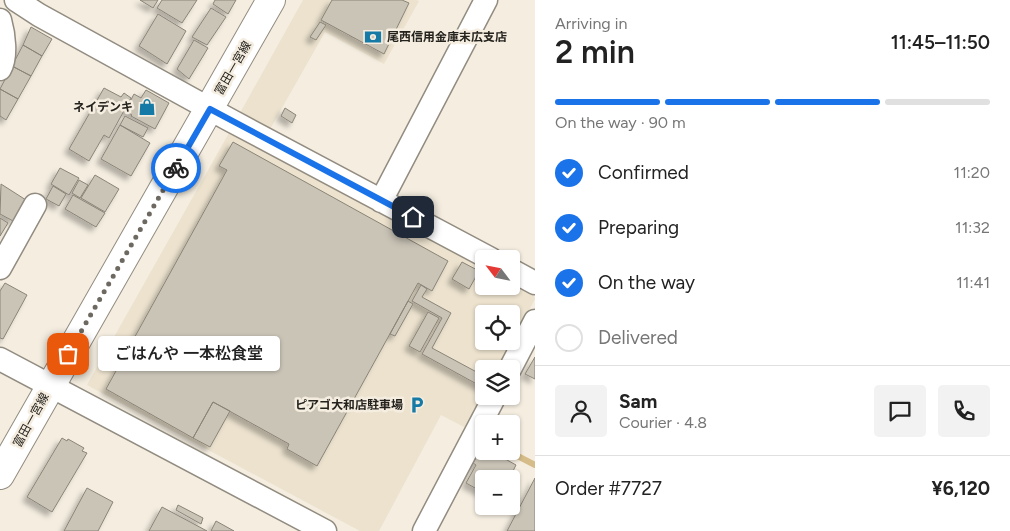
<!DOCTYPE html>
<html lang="en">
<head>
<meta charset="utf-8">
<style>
  :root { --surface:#fff; --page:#f2f2f2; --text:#222; --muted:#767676; --line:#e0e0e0; --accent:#1a73e8 }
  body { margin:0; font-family:Figtree,"Noto Sans JP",sans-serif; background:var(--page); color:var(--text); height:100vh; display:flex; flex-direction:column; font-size:19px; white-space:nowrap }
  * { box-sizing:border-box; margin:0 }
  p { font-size:16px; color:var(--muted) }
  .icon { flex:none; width:28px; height:28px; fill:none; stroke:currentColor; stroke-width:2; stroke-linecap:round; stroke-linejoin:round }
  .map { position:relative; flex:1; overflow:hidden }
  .side { display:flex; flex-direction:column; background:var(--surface); width:475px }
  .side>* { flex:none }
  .needle { width:32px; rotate:302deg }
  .tools { position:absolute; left:475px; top:250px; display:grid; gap:10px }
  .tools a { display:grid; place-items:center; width:45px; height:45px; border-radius:5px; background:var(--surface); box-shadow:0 1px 4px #0004; font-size:25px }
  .pin { position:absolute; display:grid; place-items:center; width:42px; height:42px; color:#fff; margin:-21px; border-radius:10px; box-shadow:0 2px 8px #0006 }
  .courier { position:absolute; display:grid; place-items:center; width:50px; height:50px; margin:-25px; border:4px solid #1a73e8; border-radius:50%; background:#fff; color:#222; box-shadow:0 1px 6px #0007 }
  .bubble { position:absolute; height:35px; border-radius:5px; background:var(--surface); box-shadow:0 1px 4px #0004; font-size:16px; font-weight:600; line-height:35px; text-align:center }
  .head em { font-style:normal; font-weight:600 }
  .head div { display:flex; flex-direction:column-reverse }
  .head { display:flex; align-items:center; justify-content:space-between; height:85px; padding:0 20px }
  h1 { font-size:32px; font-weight:600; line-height:38px }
  .bar { display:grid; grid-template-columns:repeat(4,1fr); gap:8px 5px; align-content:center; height:60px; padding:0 20px }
  .bar i { height:6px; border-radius:4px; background:var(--line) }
  .bar .on { background:var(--accent) }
  .bar p { grid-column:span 4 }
  .line { display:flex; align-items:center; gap:12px; padding:0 20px; border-top:1px solid var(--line) }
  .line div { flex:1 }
  .round { display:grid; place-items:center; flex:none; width:52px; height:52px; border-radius:5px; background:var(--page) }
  ol { padding:0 20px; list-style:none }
  li { display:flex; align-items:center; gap:15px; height:55px }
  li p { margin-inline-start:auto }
  li .icon { padding:5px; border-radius:50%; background:var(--accent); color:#fff; stroke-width:4 }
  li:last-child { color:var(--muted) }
  li i { width:28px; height:28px; border:2px solid var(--line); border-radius:50% }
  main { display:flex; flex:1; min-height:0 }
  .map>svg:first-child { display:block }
</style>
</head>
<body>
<main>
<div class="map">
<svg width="535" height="531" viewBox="0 0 535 531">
  <defs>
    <filter id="shadow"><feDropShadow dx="-4.5" dy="4.5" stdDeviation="2.5" flood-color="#0004"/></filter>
  </defs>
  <rect width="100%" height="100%" fill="#f4ede0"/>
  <!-- built -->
  <path fill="#ece2ce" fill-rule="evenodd" d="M303,0H416L419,1L384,64L325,32L270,129L240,113Z
    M229,133L484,267V286H511V281L533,293L535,299L498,369H484V395L466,428L441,415L379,531H360L87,385ZM484,314H511V341H484Z"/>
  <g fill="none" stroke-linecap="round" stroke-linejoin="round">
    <!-- stream -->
    <path stroke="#d6bc89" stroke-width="6" d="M508,451L535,465"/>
  </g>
  <!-- building -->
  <path fill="#cac4b7" stroke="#8a8478" filter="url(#shadow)" d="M140,0H158L153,8Z
    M162,0H197L182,23L157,8Z
    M215,0H236L228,14L213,4Z
    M332,0H402L409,3L384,54L321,20Z
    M211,8L226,17L207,45L192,37Z
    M158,14L186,31L167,64L139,46Z
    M320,22L326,25L316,40L310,37Z
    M31,27L52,39L42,56L23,45Z
    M194,40L208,48L189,79L177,69Z
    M23,45L42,56L31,76L12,66Z
    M12,66L31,76L18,99L0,89Z
    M104,88L121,97L124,93L131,98L109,138L104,135L89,161L69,149Z
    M0,89L18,99L6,120L0,116Z
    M146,90L169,103L155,129L131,116L132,115L125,111L134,94L141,98Z
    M285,108L296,115L292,123L281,116Z
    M125,116L148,128L143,137L120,125Z
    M120,125L150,143L131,176L101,159Z
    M233,142L448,261L432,291L418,283L317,466L287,449L289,444L213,402L193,438L106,389L227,170L219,166Z
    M60,168L79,178L69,195L51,184Z
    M95,175L119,189L105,212L81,198Z
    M79,180L88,185L80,198L72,193Z
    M1,184L26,200L13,221L0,214Z
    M53,186L66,194L59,206L46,199Z
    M73,195L105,213L96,227L65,209Z
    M0,218L8,223L0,236Z
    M462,262L479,271L469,289L452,279Z
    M5,283L27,295L3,339L0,338V291Z
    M421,285L427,289L422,297L451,313L432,348L484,376V388L422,354L442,318L412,301Z
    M408,301L413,304L395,336L390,334Z
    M428,312L439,318L420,352L409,346Z
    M535,357V379L525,374Z
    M213,402L230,411L210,447L193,438Z
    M62,438L67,441L68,439L84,448L82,451L87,453L52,512L27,497Z
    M482,447L484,451H491L516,465L509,479H484V493L466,483L476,465L473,463Z
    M535,478V531H507Z
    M87,488L113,502L98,531H64Z
    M178,505L203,518L201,524L176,510Z
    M162,507L207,531H149Z
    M216,521L234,531H211Z"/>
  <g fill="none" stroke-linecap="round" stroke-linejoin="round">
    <!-- minor casing -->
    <g stroke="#928c80" stroke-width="25">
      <path id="minor" d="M16,0L39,15L228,119L491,259
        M0,20C4,34 7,57 0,69
        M381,201L486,0
        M0,268L35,205
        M511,270L535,283
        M0,359L325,531
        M510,369L535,321
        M424,531L495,396"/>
    </g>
    <!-- major casing -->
    <g stroke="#928c80" stroke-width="30">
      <path id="major" d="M0,475L271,0"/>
    </g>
    <!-- minor -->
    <use href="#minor" stroke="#fff" stroke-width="22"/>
    <!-- major -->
    <use href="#major" stroke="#fff" stroke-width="28"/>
  </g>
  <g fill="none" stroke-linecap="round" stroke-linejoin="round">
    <!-- done -->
    <path stroke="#6d6961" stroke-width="5" stroke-dasharray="0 9" d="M68,354L176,168"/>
    <!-- route -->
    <path stroke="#1a73e8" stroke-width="6" d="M176,168L210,109L413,217"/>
  </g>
  <!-- icons -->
  <defs>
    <g id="bank-bare" transform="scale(1.35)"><path d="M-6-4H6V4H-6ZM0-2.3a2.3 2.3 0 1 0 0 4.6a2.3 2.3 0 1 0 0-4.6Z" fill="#167aa6" stroke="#f4ede0" stroke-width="2.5" paint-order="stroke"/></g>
    <g id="shop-bare" transform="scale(1.35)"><path d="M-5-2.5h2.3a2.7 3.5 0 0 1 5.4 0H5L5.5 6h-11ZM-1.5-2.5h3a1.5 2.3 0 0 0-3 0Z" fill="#167aa6" stroke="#f4ede0" stroke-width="2.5" paint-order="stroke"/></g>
    <g id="parking-bare" transform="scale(1.35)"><path d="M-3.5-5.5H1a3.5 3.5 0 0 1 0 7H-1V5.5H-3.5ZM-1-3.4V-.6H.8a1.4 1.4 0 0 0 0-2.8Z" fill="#167aa6" stroke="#f4ede0" stroke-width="2.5" paint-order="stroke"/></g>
  </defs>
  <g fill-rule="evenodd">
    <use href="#bank-bare" x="373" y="37"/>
    <use href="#shop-bare" x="147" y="107"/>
    <use href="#parking-bare" x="417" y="405"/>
  </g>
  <g text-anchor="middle" stroke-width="5" stroke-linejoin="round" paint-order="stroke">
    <!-- poi labels -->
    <g font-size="12" font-weight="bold" fill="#24221d" stroke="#f4ede0" text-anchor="end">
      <text x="387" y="41" text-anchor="start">尾西信用金庫末広支店</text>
      <text x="133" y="111">ネイデンキ</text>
      <text x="403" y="409">ピアゴ大和店駐車場</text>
    </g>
    <!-- street labels -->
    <g font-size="12" fill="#24221d" stroke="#f4ede0">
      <text transform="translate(233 68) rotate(-60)" y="4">富田一宮線</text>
      <text transform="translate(31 420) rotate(-61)" y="4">富田一宮線</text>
    </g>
  </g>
</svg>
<div class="tools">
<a><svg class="needle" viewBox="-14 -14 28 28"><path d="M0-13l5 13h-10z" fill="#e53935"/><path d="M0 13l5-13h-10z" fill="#767676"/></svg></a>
<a><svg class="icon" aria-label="locate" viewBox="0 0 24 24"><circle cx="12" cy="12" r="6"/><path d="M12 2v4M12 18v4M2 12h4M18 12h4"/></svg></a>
<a><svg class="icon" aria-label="layers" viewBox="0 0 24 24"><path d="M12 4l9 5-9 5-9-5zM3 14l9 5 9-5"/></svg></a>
<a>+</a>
<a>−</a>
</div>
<div class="pin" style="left:68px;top:354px;background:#ea580c"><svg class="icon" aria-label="bag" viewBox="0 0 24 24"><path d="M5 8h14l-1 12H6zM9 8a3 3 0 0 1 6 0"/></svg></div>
<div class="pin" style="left:413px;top:217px;background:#1f2937"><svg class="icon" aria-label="home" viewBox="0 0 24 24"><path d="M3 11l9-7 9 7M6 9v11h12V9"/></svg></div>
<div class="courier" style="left:176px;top:168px"><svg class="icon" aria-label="bike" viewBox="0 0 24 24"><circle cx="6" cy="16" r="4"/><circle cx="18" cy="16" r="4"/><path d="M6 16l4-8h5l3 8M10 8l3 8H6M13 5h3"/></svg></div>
<div class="bubble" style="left:98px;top:336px;width:182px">ごはんや 一本松食堂</div>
</div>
<section class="side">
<div class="head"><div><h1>2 min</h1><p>Arriving in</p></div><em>11:45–11:50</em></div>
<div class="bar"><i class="on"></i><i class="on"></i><i class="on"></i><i></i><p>On the way · 90 m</p></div>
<ol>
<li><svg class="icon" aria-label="check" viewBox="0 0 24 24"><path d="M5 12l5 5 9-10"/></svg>Confirmed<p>11:20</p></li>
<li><svg class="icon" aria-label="check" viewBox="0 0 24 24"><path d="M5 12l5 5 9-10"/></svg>Preparing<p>11:32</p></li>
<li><svg class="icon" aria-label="check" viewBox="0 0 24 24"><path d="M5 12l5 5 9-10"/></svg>On the way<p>11:41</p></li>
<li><i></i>Delivered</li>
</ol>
<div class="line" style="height:90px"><a class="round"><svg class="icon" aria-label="person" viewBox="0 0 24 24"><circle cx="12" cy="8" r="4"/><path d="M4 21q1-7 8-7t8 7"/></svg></a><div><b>Sam</b><p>Courier · 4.8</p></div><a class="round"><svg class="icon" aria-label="chat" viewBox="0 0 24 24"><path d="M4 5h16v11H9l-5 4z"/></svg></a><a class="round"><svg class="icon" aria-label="phone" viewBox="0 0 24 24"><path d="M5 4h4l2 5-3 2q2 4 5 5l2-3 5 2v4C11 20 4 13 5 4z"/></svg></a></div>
<div class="line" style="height:65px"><div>Order #7727</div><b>¥6,120</b></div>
</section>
</main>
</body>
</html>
